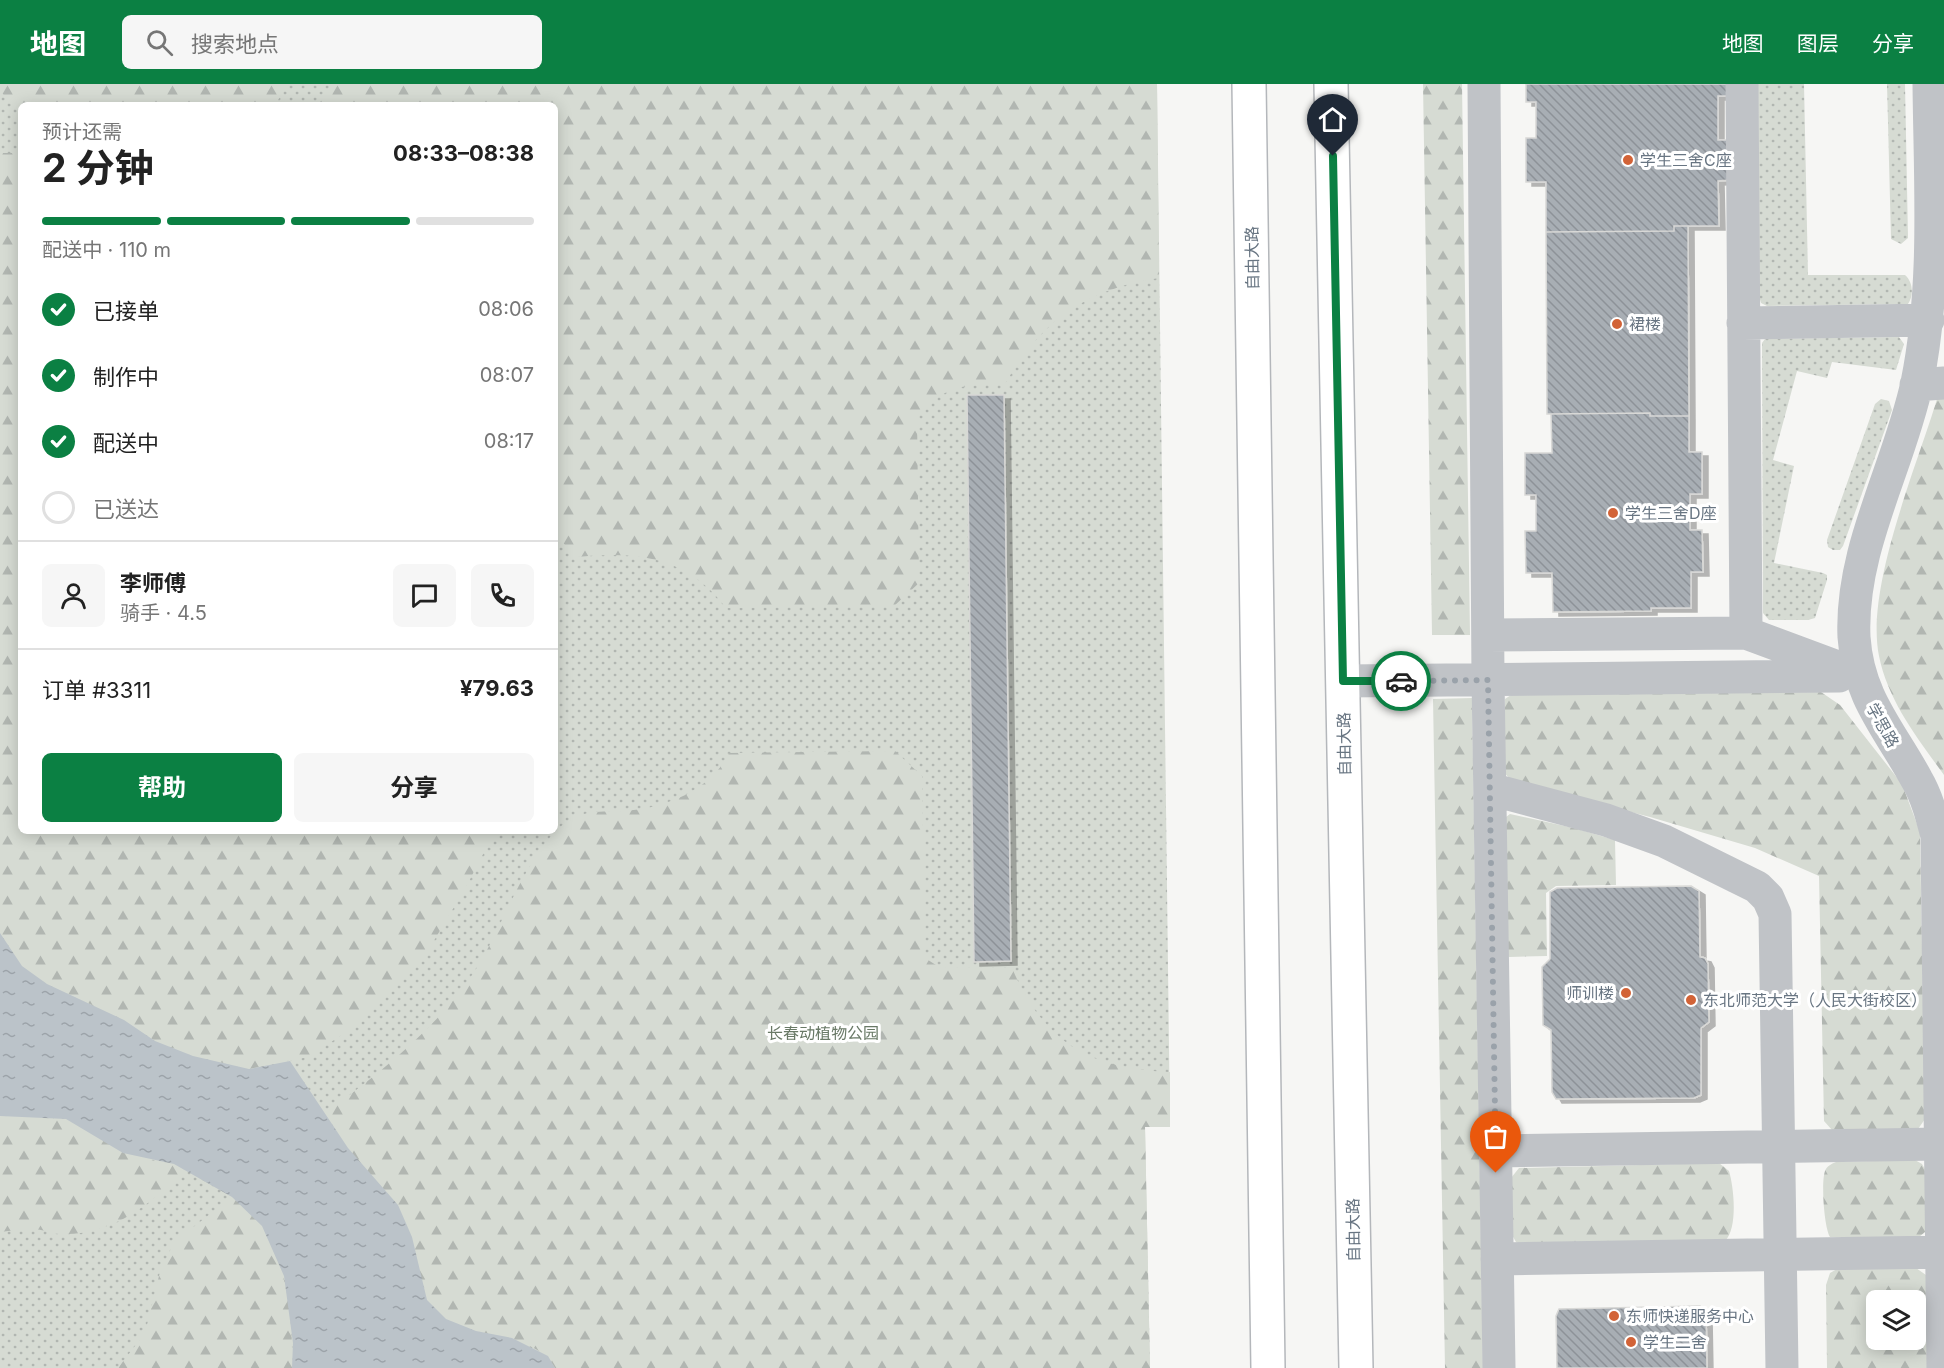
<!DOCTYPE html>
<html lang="zh">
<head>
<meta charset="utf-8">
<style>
  :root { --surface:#fff; --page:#f6f6f6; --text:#222; --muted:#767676; --line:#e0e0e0; --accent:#0b8043 }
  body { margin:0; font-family:Inter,"Noto Sans SC",sans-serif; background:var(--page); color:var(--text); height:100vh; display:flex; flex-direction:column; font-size:22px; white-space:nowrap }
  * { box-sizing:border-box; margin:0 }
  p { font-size:20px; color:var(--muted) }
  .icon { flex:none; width:33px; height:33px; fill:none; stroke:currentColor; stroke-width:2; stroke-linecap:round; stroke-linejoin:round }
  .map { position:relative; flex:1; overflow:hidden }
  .drawer { position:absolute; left:18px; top:18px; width:540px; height:732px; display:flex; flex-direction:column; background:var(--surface); border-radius:9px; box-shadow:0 3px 15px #0003 }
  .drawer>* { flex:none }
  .tools { position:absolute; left:1866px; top:1206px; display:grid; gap:12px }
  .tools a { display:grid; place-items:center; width:60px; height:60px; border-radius:9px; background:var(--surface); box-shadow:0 3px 15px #0003; font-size:30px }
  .pin { position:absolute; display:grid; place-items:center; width:51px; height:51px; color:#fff; margin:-62px -26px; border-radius:50% 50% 50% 0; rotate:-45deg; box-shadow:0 0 6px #0007 }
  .pin .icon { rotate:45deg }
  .courier { position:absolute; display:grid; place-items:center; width:60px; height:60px; margin:-30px; border:4px solid #0b8043; border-radius:50%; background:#fff; color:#222; box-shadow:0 2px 8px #0007 }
  .overview em { font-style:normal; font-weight:700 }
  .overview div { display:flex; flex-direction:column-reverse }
  .overview { display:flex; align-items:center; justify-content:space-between; height:102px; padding:0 24px }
  h1 { font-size:39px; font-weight:700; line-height:45px }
  .bar { display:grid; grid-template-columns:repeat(4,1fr); gap:9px 6px; align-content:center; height:72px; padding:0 24px }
  .bar i { height:8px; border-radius:4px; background:var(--line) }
  .bar .selected { background:var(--accent) }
  .bar p { grid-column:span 4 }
  .line { display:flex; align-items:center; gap:15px; padding:0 24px; border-top:2px solid var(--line) }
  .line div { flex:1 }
  .round { display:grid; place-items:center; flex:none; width:63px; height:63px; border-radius:9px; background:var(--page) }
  ol { padding:0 24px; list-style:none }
  li { display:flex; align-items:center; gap:18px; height:66px }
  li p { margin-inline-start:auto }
  li .icon { padding:6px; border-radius:50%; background:var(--accent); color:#fff; stroke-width:4 }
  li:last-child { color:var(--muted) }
  li i { width:33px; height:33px; border:3px solid var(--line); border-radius:50% }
  .action { display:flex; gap:12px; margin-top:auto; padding:12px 24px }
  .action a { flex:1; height:69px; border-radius:9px; background:var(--accent); color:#fff; font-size:24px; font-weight:700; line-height:69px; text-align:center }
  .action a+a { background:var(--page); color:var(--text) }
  header { display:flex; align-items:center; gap:36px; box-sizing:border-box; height:84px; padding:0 30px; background:var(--accent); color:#fff }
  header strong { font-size:28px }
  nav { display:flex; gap:33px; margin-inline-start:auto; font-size:21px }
  .search { width:420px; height:54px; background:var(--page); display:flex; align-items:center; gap:15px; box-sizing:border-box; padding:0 21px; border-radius:9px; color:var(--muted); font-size:22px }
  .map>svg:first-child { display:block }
</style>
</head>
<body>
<header>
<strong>地图</strong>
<div class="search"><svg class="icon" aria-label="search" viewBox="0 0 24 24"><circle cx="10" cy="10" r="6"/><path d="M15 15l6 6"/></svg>搜索地点</div>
<nav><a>地图</a><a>图层</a><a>分享</a></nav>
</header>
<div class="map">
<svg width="1944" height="1284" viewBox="0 0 1944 1284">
  <defs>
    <pattern id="grass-dots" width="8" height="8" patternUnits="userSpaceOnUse" patternTransform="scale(1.5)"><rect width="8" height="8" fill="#d6dbd3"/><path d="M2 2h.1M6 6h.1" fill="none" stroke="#b1b6b1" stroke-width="1.8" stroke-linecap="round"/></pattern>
    <pattern id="forest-firs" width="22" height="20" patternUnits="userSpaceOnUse" patternTransform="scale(1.5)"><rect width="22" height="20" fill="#d6dbd3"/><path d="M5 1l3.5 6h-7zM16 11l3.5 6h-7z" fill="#b1b6b1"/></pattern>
    <pattern id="water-ripples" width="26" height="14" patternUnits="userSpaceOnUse" patternTransform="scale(1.5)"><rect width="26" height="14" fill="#bbc3c9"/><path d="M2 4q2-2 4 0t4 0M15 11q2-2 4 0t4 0" fill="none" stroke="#9ca3a9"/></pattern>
    <pattern id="building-back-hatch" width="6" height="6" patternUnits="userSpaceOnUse" patternTransform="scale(1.5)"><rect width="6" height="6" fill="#a8aeb4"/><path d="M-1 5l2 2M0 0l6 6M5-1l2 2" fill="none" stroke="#8d9298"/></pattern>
    <filter id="shadow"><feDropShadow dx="6" dy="4" stdDeviation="0" flood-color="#0004"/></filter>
  </defs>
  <rect width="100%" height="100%" fill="#f6f6f4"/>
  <!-- grass -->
  <path fill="url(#grass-dots)" fill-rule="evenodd" d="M0,0H1157L1170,1043H1145L1150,1284H0ZM21,21H555V747H21Z
    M1758,0H1804L1808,191H1905C1913,198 1914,211 1908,220L1767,222L1761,219L1759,212Z
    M1887,0H1905L1908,154L1901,160L1891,155Z
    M1899,253L1904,260L1896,286L1832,278L1827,294L1797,287L1773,376L1794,382L1774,479L1823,489L1827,491V496L1815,534L1808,536H1769L1763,529L1762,259L1765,255Z
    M1881,315L1889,317L1892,326L1843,462L1840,466H1833L1828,463L1827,456L1875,320Z"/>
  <!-- forest -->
  <path fill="url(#forest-firs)" fill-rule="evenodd" d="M0,0H288L275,21H21V29L0,7Z
    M332,0H1157L1159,194C1087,205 1041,236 1005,300C961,302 950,299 917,331L919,499L894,522L726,524C687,472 637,467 576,473L555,450V21H318Z
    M1423,0H1462L1470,551H1432Z
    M0,69H21V747H495L466,803L429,865L351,945L308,973L249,985L193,972L155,957L124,936L47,900L22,882L0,849Z
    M1944,314V691C1918,655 1888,617 1879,572C1865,504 1917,382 1937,315Z
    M1821,608L1840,621L1902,700L1920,748L1925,1035L1918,1045L1832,1046L1824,1037L1819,792L1755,764L1650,733L1514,698L1504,689L1505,615L1511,611Z
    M1472,614L1483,1284H1445L1433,615Z
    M895,667L922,692L925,874L939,883L1012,884C1044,959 1090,985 1170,988V1043H1145L1150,1284H555C531,1245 478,1259 445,1234C425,1220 428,1207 418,1188C392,1133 359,1079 325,1030C381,987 440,943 478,882C502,843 529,765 565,739C581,726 603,728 622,727C662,725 710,708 729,669Z
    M1510,730L1574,744L1615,756L1616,801L1556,802L1546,809L1547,872L1509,873L1506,870V733Z
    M11,1031L66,1035L150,1076L174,1080L185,1086C151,1120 112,1152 60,1150C51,1150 42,1145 33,1145C22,1145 11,1147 0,1148V1032Z
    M1915,1076L1922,1080L1926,1087L1925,1148L1919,1153H1830C1824,1143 1821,1098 1825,1087C1827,1082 1831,1080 1836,1078Z
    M1719,1079L1729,1087C1734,1104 1738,1144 1725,1157L1523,1162L1516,1158L1512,1151L1511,1094L1519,1084Z
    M232,1113C242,1122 255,1132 262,1143C288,1184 293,1236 292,1284H118L145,1249L160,1188L174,1158Z
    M1916,1184L1926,1191L1929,1284H1827L1826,1201L1830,1189L1837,1185ZM1876,1216H1916V1256H1876Z"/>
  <!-- water -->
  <path fill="url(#water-ripples)" d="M0,849L22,882L47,900L124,936L155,957L193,972L249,985L290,977L348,1064L398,1121L412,1153L427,1216L446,1235L476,1247L512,1254L548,1272L555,1284H292L293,1259L284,1192L262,1142L232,1113L174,1080L123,1069L66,1035L0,1032Z"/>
  <!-- building -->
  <path fill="url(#building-back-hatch)" stroke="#d8d8d6" stroke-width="1.5" filter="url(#shadow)" d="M1526,0H1729V12H1718V56H1729L1730,96L1718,97L1719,142H1674V147L1546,148V98H1526V54H1536V18H1526Z
    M1674,142H1688L1689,332H1650V329L1547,330L1546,148L1674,147Z
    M967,311H1004L1011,877L974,878Z
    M1650,329V332H1689V368H1702V410H1690V446H1702L1703,488H1691V524H1651V527L1553,528L1552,489H1526L1525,447H1536V411H1525V369H1552L1551,330Z
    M1691,802L1699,807L1700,873L1705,874L1708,880L1709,938L1701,944V1011L1694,1014L1556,1015L1552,1008L1551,946L1543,941L1542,883L1550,875V808L1557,804Z
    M1700,1222L1706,1230L1707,1284H1557L1556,1232L1559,1225Z"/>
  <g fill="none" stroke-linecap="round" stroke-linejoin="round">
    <!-- major casing -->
    <g stroke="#b4b7bb" stroke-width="36">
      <path id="major" d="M1249,0L1268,1284
        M1331,0L1356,1284"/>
    </g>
    <!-- minor -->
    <path stroke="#c0c3c7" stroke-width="33" d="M1484,0L1488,595L1499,1284
      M1742,0L1746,549L1859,591
      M1929,0C1930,100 1937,200 1917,299C1899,383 1850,465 1854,553C1858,614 1890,646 1917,696C1927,713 1932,733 1937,752L1943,1284
      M1743,239L1928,236
      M1916,301L1944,299
      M1488,551L1746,549
      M1343,597L1839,592
      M1490,705L1606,736L1664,757L1757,803L1768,814L1775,830L1782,1284
      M1495,1067L1940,1060
      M1497,1175L1942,1168"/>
    <!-- major -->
    <use href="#major" stroke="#fff" stroke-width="33"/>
  </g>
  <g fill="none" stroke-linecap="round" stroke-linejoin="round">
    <!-- done -->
    <path stroke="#9aa2aa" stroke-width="6" stroke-dasharray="0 10.8" d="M1401,597L1488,596L1496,1089"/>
    <!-- route -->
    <path stroke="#0b8043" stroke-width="8" d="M1333,72L1343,597H1401"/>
  </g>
  <!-- markers -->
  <g fill="#d26337" stroke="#fff" stroke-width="2">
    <circle cx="1628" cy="76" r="6"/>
    <circle cx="1617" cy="240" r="6"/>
    <circle cx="1613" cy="429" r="6"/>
    <circle cx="1626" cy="909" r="6"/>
    <circle cx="1691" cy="916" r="6"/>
    <circle cx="1614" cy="1232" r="6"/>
    <circle cx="1631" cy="1258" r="6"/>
  </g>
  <g text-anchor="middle" stroke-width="6" stroke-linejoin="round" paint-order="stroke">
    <!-- poi labels -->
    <g font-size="16" fill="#687582" stroke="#fff" text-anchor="start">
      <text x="1640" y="82">学生三舍C座</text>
      <text x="1629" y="246">裙楼</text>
      <text x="1625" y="435">学生三舍D座</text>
      <text x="1614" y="915" text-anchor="end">师训楼</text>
      <text x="1703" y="922">东北师范大学（人民大街校区）</text>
      <text x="1626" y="1238">东师快递服务中心</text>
      <text x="1643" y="1264">学生二舍</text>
    </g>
    <!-- street labels -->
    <g font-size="16" fill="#687582" stroke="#fff">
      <text transform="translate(1252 174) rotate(-91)" y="6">自由大路</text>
      <text transform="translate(1883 641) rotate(61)" y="6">学思路</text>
      <text transform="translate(1344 660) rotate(-91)" y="6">自由大路</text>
      <text transform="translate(1353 1146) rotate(-91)" y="6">自由大路</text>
    </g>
    <!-- park labels -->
    <g font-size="16" fill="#697966" stroke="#fff">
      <text x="823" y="955">长春动植物公园</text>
    </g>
  </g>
</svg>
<div class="tools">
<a><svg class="icon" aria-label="layers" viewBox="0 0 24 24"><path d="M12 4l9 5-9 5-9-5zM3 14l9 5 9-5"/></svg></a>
</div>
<div class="pin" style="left:1496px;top:1089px;background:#ea580c"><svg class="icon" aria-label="bag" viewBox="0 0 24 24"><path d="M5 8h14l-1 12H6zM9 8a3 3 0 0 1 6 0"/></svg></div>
<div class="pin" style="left:1333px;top:72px;background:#1f2937"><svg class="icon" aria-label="home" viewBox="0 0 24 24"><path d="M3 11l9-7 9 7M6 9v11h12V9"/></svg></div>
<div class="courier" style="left:1401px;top:597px"><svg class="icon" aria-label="car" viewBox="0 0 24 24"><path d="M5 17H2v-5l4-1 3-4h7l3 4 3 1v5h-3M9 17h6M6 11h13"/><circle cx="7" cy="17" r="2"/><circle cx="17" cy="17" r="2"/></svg></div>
<section class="drawer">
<div class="overview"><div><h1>2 分钟</h1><p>预计还需</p></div><em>08:33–08:38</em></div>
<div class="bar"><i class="selected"></i><i class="selected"></i><i class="selected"></i><i></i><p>配送中 · 110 m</p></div>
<ol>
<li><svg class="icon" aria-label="check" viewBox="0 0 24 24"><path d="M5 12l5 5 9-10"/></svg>已接单<p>08:06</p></li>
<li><svg class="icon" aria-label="check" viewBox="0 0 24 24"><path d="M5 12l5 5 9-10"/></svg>制作中<p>08:07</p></li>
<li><svg class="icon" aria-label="check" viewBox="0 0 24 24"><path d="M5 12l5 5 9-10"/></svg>配送中<p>08:17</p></li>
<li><i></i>已送达</li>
</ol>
<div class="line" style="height:108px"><a class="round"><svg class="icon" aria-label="person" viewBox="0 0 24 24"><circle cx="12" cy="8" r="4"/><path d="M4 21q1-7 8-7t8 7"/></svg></a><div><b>李师傅</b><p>骑手 · 4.5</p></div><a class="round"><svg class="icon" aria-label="chat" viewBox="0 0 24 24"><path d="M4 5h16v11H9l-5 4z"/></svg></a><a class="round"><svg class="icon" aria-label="phone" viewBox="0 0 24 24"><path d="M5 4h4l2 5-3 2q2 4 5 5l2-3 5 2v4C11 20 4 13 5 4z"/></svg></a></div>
<div class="line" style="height:78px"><div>订单 #3311</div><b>¥79.63</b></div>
<div class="action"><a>帮助</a><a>分享</a></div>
</section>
</div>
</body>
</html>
